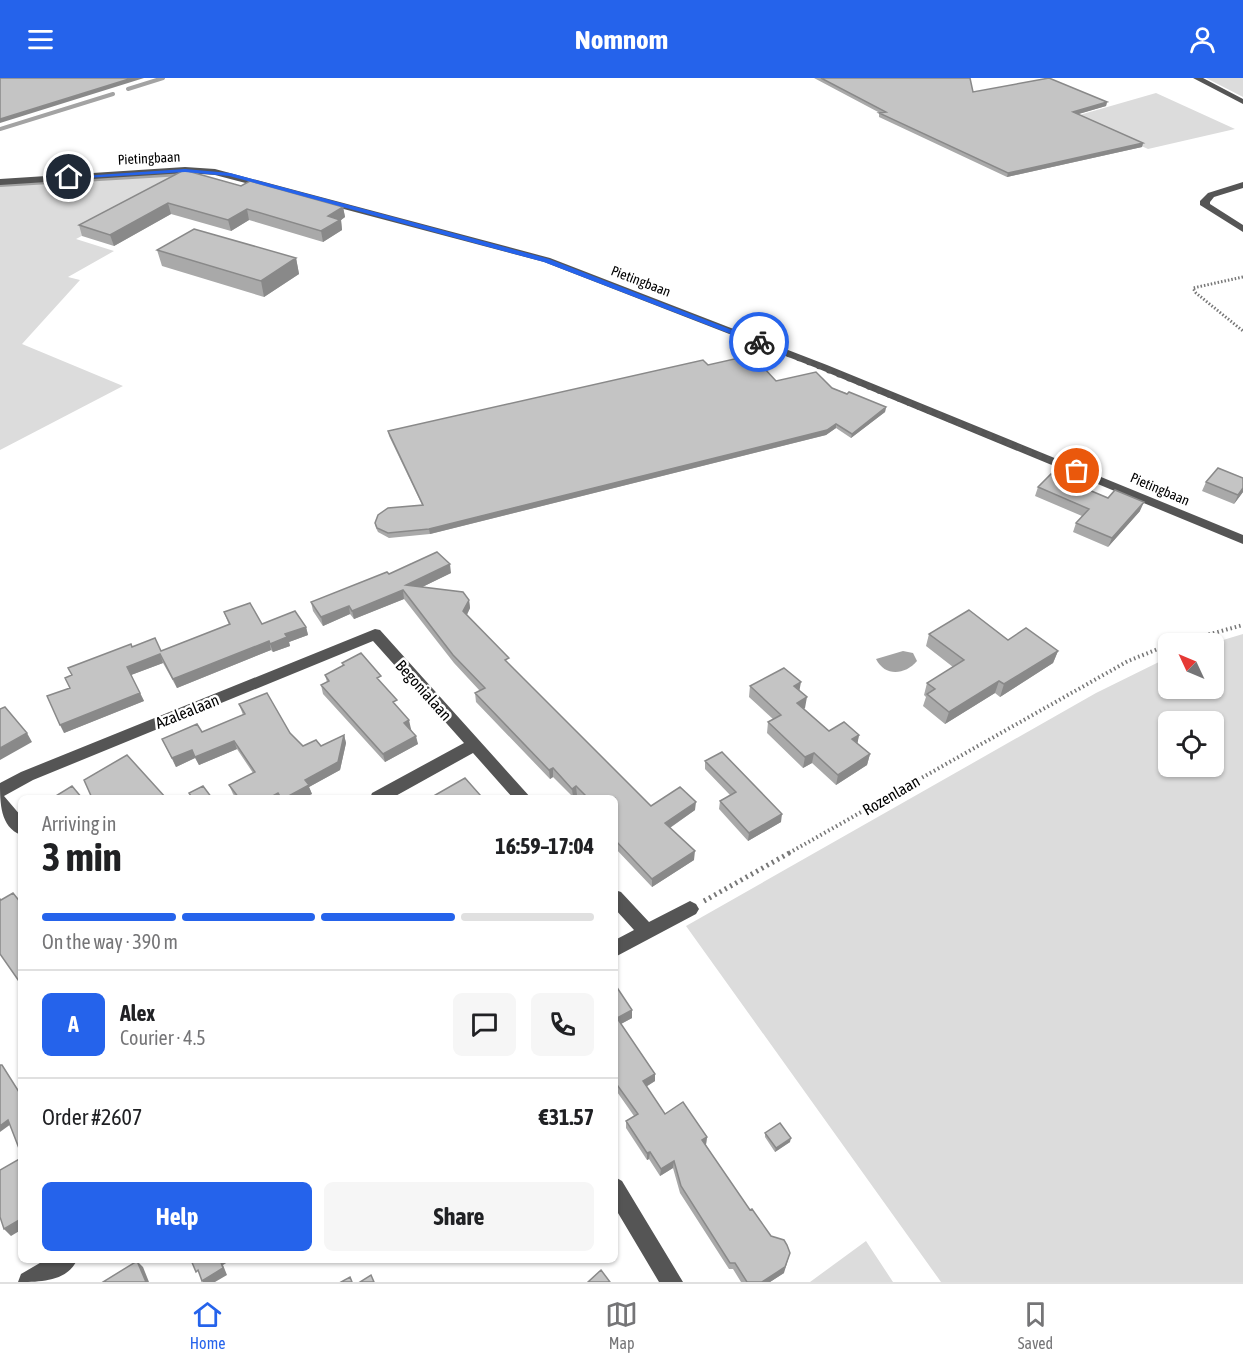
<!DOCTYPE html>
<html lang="en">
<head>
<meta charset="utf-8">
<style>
  :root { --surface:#fff; --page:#f6f6f6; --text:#202124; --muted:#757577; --line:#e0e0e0; --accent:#2563eb }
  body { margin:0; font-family:"Asap Condensed",sans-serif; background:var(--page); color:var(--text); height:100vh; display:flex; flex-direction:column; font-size:22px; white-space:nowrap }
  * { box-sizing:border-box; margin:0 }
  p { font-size:20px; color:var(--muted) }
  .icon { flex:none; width:33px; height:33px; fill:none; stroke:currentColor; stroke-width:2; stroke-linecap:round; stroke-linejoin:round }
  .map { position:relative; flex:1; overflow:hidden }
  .panel { position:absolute; left:18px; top:717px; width:600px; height:468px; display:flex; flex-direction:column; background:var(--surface); border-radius:9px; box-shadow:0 2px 4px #0004 }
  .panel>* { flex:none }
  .needle { width:39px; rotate:314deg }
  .tools { position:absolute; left:1158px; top:555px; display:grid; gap:12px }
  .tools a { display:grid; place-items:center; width:66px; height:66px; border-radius:9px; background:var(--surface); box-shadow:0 2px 4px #0004; font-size:30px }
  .pin { position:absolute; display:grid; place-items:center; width:51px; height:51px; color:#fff; margin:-26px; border:3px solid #fff; border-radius:50%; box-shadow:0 2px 6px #0007 }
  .courier { position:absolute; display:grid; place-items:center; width:60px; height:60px; margin:-30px; border:4px solid #2563eb; border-radius:50%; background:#fff; color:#222; box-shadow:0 2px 8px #0007 }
  .headline em { font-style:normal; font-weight:700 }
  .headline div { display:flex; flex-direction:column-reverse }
  .headline { display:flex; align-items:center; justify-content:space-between; height:102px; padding:0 24px }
  h1 { font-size:39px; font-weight:700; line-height:45px }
  .bar { display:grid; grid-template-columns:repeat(4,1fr); gap:9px 6px; align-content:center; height:72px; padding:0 24px }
  .bar i { height:8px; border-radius:4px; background:var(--line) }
  .bar .current { background:var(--accent) }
  .bar p { grid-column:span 4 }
  .line { display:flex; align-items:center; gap:15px; padding:0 24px; border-top:2px solid var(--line) }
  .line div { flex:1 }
  .round { display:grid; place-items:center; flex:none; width:63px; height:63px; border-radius:9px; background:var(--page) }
  .cta { display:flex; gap:12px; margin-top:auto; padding:12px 24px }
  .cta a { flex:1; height:69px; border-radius:9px; background:var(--accent); color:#fff; font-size:24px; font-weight:700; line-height:69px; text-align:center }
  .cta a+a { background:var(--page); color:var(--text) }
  header { display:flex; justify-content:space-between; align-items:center; height:78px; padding:0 24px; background:var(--accent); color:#fff; font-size:27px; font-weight:700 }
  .tab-bar { display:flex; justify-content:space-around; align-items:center; height:84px; border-top:2px solid var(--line); background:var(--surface); font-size:16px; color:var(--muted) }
  .tab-bar a { display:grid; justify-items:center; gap:3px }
  .tab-bar .current { color:var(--accent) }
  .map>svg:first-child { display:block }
</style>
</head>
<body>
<header><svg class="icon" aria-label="menu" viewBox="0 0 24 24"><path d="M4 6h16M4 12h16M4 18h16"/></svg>Nomnom<svg class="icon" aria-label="person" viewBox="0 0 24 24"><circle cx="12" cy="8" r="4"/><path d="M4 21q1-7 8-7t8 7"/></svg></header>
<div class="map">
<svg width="1243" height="1204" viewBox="0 0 1243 1204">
  <rect width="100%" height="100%" fill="#fff"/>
  <!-- green -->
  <path fill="#dcdcdc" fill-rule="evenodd" d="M1206,0H1243V19Z
    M1156,15L1235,51L1148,71L1076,38Z
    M190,96L194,99L76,161L114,173L68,199L80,202L22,266L123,308L0,372V108Z
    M1243,556V1204H941L686,848L1096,615L1167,580L1168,610H1214L1213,565ZM1168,644H1214V688H1168Z
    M866,1163L893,1204H810Z"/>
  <!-- water -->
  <path fill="#a3a3a3" d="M903,573L913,575L917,583C905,597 885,599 876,581Z"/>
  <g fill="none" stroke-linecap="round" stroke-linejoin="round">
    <!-- stream -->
    <path stroke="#a3a3a3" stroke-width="4" d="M128,11L163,0
      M0,51L113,16
      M0,107L182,96"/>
    <!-- path-far2 -->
    <path stroke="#777" stroke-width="3" stroke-dasharray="1.5 2" stroke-linecap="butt" d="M1243,199L1193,210L1196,215L1243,253"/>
    <!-- path-far1 -->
    <path stroke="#777" stroke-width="4" stroke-dasharray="1.5 3" stroke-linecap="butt" d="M1174,566L1243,547
      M789,775L1128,583L1168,567"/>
    <!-- path -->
    <path stroke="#777" stroke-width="5" stroke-dasharray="2 4" stroke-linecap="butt" d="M704,823L791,774"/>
    <!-- minor -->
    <path fill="#555" fill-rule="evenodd" d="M1193,0H1203L1243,21V26Z
      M185,89L215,91L550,180L827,287L1243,457V466L819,291L544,184L215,97L185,95L0,107V101Z
      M1243,104V110L1214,119L1210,124V126L1243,147V154L1200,127V123L1208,115Z
      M375,551L380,552L531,720H513L473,675L392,720H370L372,715L464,665L373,563L33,702L4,718L21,738V757C0,749 0,724 0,705L21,694Z
      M615,812L621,814L649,844L690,823L696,826L699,831L696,836L615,879V862L634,852L615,831Z
      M615,1099L622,1103L683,1204H659L615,1130Z
      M45,1182H77C67,1204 39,1204 18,1204L21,1196Z"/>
  </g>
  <!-- wall -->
  <path fill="#a9a9a9" d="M814,0H970L973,14L1107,24L1106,28L1078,36L1143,65L1142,69L1007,99L879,39V35H880Z
    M241,108L343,129L345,139L341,142L342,152L323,164L249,142L231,153L171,136L114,168L82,158L79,147Z
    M157,172L296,180L299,196L264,219L162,188Z
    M708,287L776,303L832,310L886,329L885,334L851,360L836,350L826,357L430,456L389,460L378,454L376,450L375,445L422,427L389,358L388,353Z
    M1243,400V414L1234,426L1202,413L1206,404Z
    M1038,409L1108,420L1140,433L1108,469L1073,454L1076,445L1082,438L1035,418Z
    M451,495L422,509L469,522L470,530L467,537L509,587L651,728L695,732L670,750L694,782L652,809L615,770V720H580L577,717L573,719L553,699L550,701L476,624L475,615L480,613L454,585L404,521L354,541L350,536L323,548L313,533L311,524L389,496Z
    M224,534L262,546L306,549L308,557L289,564L290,568L273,574L271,572L177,610L163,585L131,597L144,623L64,655L70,610L132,569L161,573L229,547Z
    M929,556L1008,562L1058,573L1053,585L1000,619L995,615L945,646L923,628L926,619L924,617L927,605L953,589L926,568Z
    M342,585L382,606L411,651L418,666L385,684L323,616L321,607L327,604L325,597L343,588Z
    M750,608L799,613L805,630L804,631L829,653L859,657L857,666L870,676L867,687L836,707L812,685L803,690L767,655L768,644L773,641L749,619Z
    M239,626L290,655L303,668H321L344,657L346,665L340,692L309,709L312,716L303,720H236L233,716L229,707L253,695L237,671L199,687L195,680L176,689L162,661L202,654L243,637Z
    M705,683L781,744L748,763L719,731L720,723L730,717L705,691Z
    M615,909L632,940L621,946L655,996V1003L646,1009L665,1036L707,1059L706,1067L784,1195L770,1204H741L733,1191H729L680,1115L673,1090L660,1098L649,1081L647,1082L626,1050V1043L634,1038L615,1011Z
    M765,1055L790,1064L775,1074L765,1059Z"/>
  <!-- shaded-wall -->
  <path fill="#898989" d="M132,0H144L0,45V41Z
    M1107,24L1106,28L1072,38L1073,34Z
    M1143,65L1142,69L1007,99L1008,95Z
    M168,125L171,136L114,168L110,157Z
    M343,129L345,139L341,142L342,152L323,164L321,153L328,138Z
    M247,131L249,142L231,153L228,142Z
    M296,180L299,196L264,219L261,203Z
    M886,329L885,334L851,360L852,356Z
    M836,346V350L826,357L430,456L429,451Z
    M1243,410V414L1234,426L1238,417Z
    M1144,424L1140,433L1108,469L1112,460Z
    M450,486L451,495L408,516L406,507Z
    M403,512L404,521L354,541L352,533Z
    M469,522L470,530L464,542L463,533Z
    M349,528L350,536L323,548L321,539Z
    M306,549L308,557L289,564L290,568L273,574L270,566L285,556Z
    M269,563L271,572L177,610L173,601Z
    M1058,573L1053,585L1000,619L1004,606Z
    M160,576L163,585L131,597L127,589Z
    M999,603L995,615L945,646L949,634Z
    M801,604L799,615L794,608Z
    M140,615L144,623L64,655L60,647Z
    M807,619L805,630L795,636L797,625Z
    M409,642L411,651L406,653L404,645Z
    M27,655L32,664L0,682V670Z
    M344,657L346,665L340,692L309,709L312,716L303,720H285L305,702Z
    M859,657L857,668L852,661Z
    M416,658L418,666L385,684L383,676Z
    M234,663L237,671L199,687L195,679Z
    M192,672L195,680L176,689L172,680Z
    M814,675L812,685L803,690L805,679Z
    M870,676L867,687L836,707L838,697Z
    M553,690V699L550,701L549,692Z
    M576,708L577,717L573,719L572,711Z
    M278,715L279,720H269Z
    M696,724L695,732L665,753V745Z
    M782,736L781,744L748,763L749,755Z
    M695,773L694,782L652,809V801Z
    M632,932V940L617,948V940Z
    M655,996V1003L642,1011L643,1003Z
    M8,1042L11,1046L0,1054V1048Z
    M707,1059L706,1066L702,1069V1062Z
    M791,1060L790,1064L775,1074L776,1070Z
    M650,1074L649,1081L647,1082V1075Z
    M674,1083L673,1090L660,1098L661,1091Z
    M21,1141V1152L11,1158L4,1151Z
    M790,1175L784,1195L770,1204H762Z
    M220,1182H231L223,1187L227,1197L215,1204H203L202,1203Z
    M137,1183L143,1189L149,1204H146Z"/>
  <!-- building -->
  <path fill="#c4c4c4" stroke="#898989" stroke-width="1.5" d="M0,0H132L0,41Z
    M821,0H970L973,14L1049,0L1107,24L1073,34L1143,65L1008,95L879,35L886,34Z
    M184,92L241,108L250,103L343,129L328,138L340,142L321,153L247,131L228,142L168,125L110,157L79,147Z
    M194,151L296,180L261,203L157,172Z
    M752,277L776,303L816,294L832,310L847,316L849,314L886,329L852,356L836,346L827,352L429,451L388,455L377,450L375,445L378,437L388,430L423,427L388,353L703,282L708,287Z
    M1218,390L1243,400V410L1238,417L1206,404Z
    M1051,396L1108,420L1115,412L1144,424L1112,460L1076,445L1089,431L1038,409Z
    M437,474L450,486L406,507L463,514L469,522L463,533L509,580L505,582L651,728L680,709L696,724L665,745L695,773L652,801L615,762V720H588L576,708L572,711L553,690L549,692L475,615L485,610L453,577L403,512L352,533L349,528L321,539L311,524L387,494L389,496Z
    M250,525L262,546L295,533L306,549L285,556L287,559L270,566L269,563L173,601L160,576L127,589L140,615L60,647L47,618L70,610L65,600L72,597L68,590L131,566L132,569L155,560L161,573L230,546L224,534Z
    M969,532L1008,562L1026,550L1058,573L1004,606L999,603L949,634L927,616L935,611L927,605L964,582L929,556Z
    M361,575L381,598L377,600L397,622L393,624L409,642L404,645L416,658L383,676L321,607L329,603L325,597L344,587L342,585Z
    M784,590L801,604L794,608L807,619L797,625L829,653L844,644L859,657L852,661L870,676L838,697L814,675L805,679L768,644L781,637L750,608Z
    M267,615L290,655L303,668L316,662L321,668L344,657L338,684L305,702L309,707L285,720H281L278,715L269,720H239L229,707L255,694L234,663L195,679L192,672L172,680L162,661L197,646L202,654L245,636L239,626Z
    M5,629L27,655L0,670V631Z
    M722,674L782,736L749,755L720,723L736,714L705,683Z
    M127,677L166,720H92L84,702Z
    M465,700L481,718L478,720H430Z
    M72,708L82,720L54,719Z
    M203,708L212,720H192L189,715Z
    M13,815L21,825V906L0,876V821L1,822Z
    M616,908L632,932L617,940L655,996L643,1003L665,1036L683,1024L707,1059L702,1062L750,1132L752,1131L771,1158L784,1162L787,1167L790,1175L785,1189L762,1204H747L735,1185H730L681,1108L674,1083L661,1091L650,1074L647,1075L626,1043L638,1036L615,1004V909Z
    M0,987H2L19,1014L21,1012V1072L20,1073L8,1042L0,1048Z
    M780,1045L791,1060L776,1070L765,1055Z
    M21,1080V1141L4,1151L0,1139V1092Z
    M191,1182H220L223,1190L202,1203L198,1192L196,1194Z
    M137,1183L146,1204H103Z
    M601,1192L610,1204H588Z
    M371,1197L374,1204H360Z
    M350,1199L352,1204H341Z"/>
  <!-- route -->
  <path fill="#2563eb" d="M185,91L230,95L549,181L763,264L757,266L544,184L229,98L185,94L69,101L67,99Z"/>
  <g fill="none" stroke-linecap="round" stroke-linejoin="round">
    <!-- done -->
    <path stroke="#595959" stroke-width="6" stroke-dasharray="0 10.8" d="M759,264L1077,393"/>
  </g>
  <g text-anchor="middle" stroke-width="5" stroke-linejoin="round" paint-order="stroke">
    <!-- far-street labels -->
    <g font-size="14" fill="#000" stroke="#fff">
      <text transform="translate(149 80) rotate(-3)" y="5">Pietingbaan</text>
      <text transform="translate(641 203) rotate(21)" y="5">Pietingbaan</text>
      <text transform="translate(1160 411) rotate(23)" y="5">Pietingbaan</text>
    </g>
    <!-- street labels -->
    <g font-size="16" fill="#000" stroke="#fff">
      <text transform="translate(424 612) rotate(48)" y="6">Begonialaan</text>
      <text transform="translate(187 633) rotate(-22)" y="6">Azalealaan</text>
      <text transform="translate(891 717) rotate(-30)" y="6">Rozenlaan</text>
    </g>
  </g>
</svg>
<div class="tools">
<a><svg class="needle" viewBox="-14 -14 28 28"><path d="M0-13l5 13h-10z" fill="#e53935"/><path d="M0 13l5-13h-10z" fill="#757577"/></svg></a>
<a><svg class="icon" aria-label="locate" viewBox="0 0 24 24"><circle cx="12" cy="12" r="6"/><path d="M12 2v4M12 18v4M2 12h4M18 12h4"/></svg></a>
</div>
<div class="pin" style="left:1077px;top:393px;background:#ea580c"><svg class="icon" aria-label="bag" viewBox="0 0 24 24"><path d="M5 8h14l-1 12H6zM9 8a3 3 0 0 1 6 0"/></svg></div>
<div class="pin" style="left:69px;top:99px;background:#1f2937"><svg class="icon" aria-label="home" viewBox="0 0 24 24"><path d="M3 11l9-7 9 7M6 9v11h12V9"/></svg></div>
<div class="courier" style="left:759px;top:264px"><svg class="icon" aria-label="bike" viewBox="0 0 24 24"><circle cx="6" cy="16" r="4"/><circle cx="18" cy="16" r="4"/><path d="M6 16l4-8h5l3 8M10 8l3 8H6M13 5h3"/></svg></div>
<section class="panel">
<div class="headline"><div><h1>3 min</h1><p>Arriving in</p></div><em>16:59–17:04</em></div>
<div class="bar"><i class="current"></i><i class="current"></i><i class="current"></i><i></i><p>On the way · 390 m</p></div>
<div class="line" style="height:108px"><b class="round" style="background:var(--accent);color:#fff">A</b><div><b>Alex</b><p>Courier · 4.5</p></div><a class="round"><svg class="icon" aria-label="chat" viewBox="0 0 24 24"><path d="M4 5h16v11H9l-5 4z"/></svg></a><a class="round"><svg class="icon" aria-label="phone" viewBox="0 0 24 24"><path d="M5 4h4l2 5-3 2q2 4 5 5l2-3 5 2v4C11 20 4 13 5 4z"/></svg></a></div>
<div class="line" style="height:78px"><div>Order #2607</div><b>€31.57</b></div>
<div class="cta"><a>Help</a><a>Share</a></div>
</section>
</div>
<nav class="tab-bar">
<a class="current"><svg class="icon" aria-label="home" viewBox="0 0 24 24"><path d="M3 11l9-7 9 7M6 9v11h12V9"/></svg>Home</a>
<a><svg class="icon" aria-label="map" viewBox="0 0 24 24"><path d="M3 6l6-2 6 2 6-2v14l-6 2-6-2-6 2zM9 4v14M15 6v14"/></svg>Map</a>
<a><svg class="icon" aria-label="saved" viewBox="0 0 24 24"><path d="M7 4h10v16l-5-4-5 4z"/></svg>Saved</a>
</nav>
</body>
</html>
